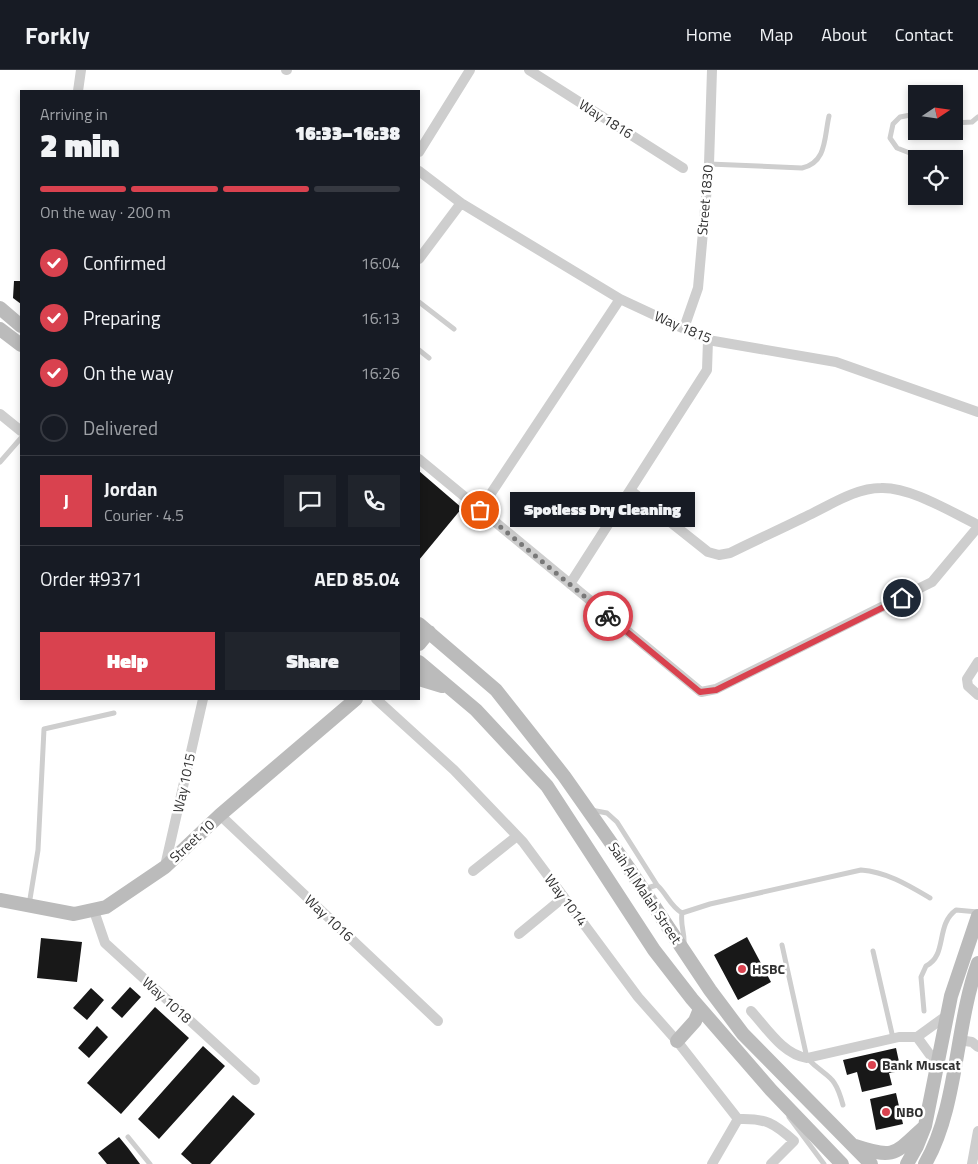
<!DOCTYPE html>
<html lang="en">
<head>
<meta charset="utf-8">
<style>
  :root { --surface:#171b24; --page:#20242c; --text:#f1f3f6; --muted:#9ea1a6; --line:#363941; --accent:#d9424f }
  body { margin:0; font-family:"Titillium Web",sans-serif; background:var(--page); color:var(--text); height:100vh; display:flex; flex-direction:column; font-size:19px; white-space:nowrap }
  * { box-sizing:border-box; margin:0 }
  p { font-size:16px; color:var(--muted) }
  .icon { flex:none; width:28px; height:28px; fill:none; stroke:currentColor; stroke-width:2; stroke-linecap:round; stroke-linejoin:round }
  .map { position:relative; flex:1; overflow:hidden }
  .details { position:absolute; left:20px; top:20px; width:400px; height:610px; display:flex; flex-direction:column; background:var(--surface); border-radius:0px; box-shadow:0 2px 8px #0003 }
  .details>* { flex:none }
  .needle { width:32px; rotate:77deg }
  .controls { position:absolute; left:908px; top:15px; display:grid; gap:10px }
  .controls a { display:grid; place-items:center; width:55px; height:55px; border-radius:0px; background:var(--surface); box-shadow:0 2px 8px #0003; font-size:25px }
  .pin { position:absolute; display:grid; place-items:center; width:42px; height:42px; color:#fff; margin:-21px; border:2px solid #fff; border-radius:50%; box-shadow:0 1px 5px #0007 }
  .courier { position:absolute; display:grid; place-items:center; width:50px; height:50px; margin:-25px; border:4px solid #d9424f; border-radius:50%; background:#fff; color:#222; box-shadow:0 1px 6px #0007 }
  .bubble { position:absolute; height:35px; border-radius:0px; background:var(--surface); box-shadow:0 2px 8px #0003; font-size:16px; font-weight:800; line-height:35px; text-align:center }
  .summary em { font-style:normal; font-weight:800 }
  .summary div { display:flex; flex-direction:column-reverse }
  .summary { display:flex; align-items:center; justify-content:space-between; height:85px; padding:0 20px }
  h1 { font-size:32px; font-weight:800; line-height:38px }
  .bar { display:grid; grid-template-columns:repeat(4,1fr); gap:8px 5px; align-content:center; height:60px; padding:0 20px }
  .bar i { height:6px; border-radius:4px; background:var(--line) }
  .bar .selected { background:var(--accent) }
  .bar p { grid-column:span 4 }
  .line { display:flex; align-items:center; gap:12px; padding:0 20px; border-top:1px solid var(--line) }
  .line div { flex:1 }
  .round { display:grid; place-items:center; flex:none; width:52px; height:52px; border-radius:0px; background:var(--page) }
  ol { padding:0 20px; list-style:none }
  li { display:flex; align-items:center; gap:15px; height:55px }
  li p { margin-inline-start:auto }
  li .icon { padding:5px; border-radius:50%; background:var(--accent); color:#fff; stroke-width:4 }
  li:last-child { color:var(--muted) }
  li i { width:28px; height:28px; border:2px solid var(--line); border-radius:50% }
  .primary-button { display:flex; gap:10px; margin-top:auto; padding:10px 20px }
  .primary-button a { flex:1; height:58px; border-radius:0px; background:var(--accent); color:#fff; font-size:20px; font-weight:800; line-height:58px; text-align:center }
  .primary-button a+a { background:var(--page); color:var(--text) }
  header { display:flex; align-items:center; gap:30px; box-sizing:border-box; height:70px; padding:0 25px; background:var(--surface); border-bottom:1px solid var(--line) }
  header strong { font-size:24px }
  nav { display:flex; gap:28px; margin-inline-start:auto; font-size:18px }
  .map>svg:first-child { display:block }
</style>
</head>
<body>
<header>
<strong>Forkly</strong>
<nav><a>Home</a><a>Map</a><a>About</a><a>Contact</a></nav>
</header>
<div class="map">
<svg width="978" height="1094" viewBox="0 0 978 1094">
  <rect width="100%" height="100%" fill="#fff"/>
  <!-- building -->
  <path fill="#181818" d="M14,211H21V234L13,228Z
    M419,401L462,438L419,490Z
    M747,867L771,912L738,930L714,885Z
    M41,868L82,872L77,912L37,908Z
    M130,917L141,927L122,948L111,938Z
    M91,918L104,930L87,950L73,938Z
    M155,937L189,968L121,1044L87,1013Z
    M97,956L108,967L89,988L78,978Z
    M203,976L225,996L159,1069L138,1049Z
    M896,978L901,1001L889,1003L892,1015L862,1022L857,1002L847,1005L843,990Z
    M896,1023L903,1054L876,1060L870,1029Z
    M233,1025L255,1044L210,1094H192L181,1084Z
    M119,1067L128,1078L140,1094H107L98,1083Z"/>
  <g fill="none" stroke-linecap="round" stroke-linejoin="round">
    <!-- lane -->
    <path stroke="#cecece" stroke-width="5" d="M916,44L900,47L893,54L890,68L897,78L920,87
      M954,53L972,52L978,47
      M709,94L802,98C827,92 824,68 829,46
      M419,232L454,259
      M419,280L429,288
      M0,392L21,368
      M591,740L607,743L617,752L657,815
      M644,819L657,815C667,824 670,836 682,843L710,834L861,800C887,802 908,815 930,828
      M29,835L38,780L44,659L114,643
      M682,843C680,855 685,863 684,874
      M782,875L807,988C828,1010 834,1002 843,1035
      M873,881L893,968
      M924,941L921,907L926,896C948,885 935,855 956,840L978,842
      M789,1047L824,1094
      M128,1067L150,1094"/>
    <!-- street -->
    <path stroke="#cecece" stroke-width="10" d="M286,0H287
      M529,0L683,98
      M78,21L81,0
      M419,82L470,0
      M419,101L461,133L620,229L708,270L836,292L978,342
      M419,189L461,133
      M684,258L698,218L709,94L712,0
      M0,344L21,361
      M419,389L701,622L716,619L932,512L978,457
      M630,420L708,482L719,485L730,483C756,470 783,458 809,445C832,434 856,418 881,418C911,417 951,442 978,455
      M480,440L620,229
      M570,514L707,300L708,270
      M978,592L967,609L968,616L978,625
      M376,629L454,700L523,772L638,927L677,971L738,1049
      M220,745L438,951
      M165,796L203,629
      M473,801L517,766
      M94,841L105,873L255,1010
      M519,864L564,827
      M751,941C766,957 783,985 807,988L899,967H917L946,946
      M917,967L936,993
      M959,970L972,972L978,977
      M738,1049C766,1048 774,1053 794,1071L771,1094
      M712,1094L738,1049
      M972,1094L978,1061"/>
    <!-- secondary -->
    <path stroke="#bbb" stroke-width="14" d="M0,238L21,256
      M0,259L21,275
      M419,554L496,620L564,706L628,797L710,920L743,964L871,1094
      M419,574L429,562
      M419,592L476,640L547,716L654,880L692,929L771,1020L842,1094
      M419,609L442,616
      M0,830L74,844L106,837L165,797L220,745L356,629
      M677,971L695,951L700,939
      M855,1076C894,1089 894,1085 923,1058
      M907,1094L917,1076L925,1056L951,926L978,846
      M925,1094C958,1037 955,956 978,893"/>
  </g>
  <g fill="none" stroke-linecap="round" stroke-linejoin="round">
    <!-- done -->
    <path stroke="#797979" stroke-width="5" stroke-dasharray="0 9" d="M480,440L608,546"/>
    <!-- route -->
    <path stroke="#d9424f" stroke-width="6" d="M608,546L700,622L716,620L902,528"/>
  </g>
  <!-- markers -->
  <g fill="#d9424f" stroke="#fff" stroke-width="2">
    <circle cx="742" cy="899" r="5"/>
    <circle cx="872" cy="995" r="5"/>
    <circle cx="886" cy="1042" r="5"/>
  </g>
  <g text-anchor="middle" stroke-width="5" stroke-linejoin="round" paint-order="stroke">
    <!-- street labels -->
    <g font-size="14" fill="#313131" stroke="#fff">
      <text transform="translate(606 49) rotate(32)" y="5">Way 1816</text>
      <text transform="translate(705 130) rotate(-85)" y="5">Street 1830</text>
      <text transform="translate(683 257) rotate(23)" y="5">Way 1815</text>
      <text transform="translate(184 713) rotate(-78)" y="5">Way 1015</text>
      <text transform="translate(192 771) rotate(-43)" y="5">Street 10</text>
      <text transform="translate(645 823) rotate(56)" y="5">Saih Al Malah Street</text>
      <text transform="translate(566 830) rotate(53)" y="5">Way 1014</text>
      <text transform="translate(329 848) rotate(43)" y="5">Way 1016</text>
      <text transform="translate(167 930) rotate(42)" y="5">Way 1018</text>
    </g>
    <!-- poi labels -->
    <g font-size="14" font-weight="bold" fill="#313131" stroke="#fff" text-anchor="start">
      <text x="752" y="904">HSBC</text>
      <text x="882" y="1000">Bank Muscat</text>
      <text x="896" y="1047">NBO</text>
    </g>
  </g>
</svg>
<div class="controls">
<a><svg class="needle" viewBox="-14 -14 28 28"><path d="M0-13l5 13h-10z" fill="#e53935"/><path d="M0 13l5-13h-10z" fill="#9ea1a6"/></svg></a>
<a><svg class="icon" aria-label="locate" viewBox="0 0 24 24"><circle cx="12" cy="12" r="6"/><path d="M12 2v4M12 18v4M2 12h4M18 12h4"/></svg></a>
</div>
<div class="pin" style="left:480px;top:440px;background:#ea580c"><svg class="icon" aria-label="bag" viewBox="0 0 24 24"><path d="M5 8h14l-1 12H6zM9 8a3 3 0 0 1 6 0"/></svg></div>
<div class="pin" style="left:902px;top:528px;background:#1f2937"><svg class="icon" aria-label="home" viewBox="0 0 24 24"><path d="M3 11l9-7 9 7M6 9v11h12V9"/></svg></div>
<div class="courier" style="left:608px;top:546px"><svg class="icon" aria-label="bike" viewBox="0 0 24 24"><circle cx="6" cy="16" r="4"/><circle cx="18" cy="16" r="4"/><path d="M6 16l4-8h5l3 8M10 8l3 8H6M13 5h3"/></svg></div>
<div class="bubble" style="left:510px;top:422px;width:185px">Spotless Dry Cleaning</div>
<section class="details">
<div class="summary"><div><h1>2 min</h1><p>Arriving in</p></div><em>16:33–16:38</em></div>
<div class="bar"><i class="selected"></i><i class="selected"></i><i class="selected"></i><i></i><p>On the way · 200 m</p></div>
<ol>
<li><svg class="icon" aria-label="check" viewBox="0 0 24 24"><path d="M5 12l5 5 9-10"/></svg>Confirmed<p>16:04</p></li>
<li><svg class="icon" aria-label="check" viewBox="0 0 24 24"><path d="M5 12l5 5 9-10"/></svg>Preparing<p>16:13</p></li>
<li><svg class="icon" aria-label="check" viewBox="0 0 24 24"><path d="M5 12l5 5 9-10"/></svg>On the way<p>16:26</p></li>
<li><i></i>Delivered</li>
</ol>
<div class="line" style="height:90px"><b class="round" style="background:var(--accent);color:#fff">J</b><div><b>Jordan</b><p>Courier · 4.5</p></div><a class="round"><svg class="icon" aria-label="chat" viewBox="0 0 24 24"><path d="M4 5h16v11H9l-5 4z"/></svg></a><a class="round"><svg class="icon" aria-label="phone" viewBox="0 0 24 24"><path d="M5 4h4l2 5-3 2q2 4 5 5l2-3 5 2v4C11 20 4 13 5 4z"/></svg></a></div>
<div class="line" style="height:65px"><div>Order #9371</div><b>AED 85.04</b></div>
<div class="primary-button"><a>Help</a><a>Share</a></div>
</section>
</div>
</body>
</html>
